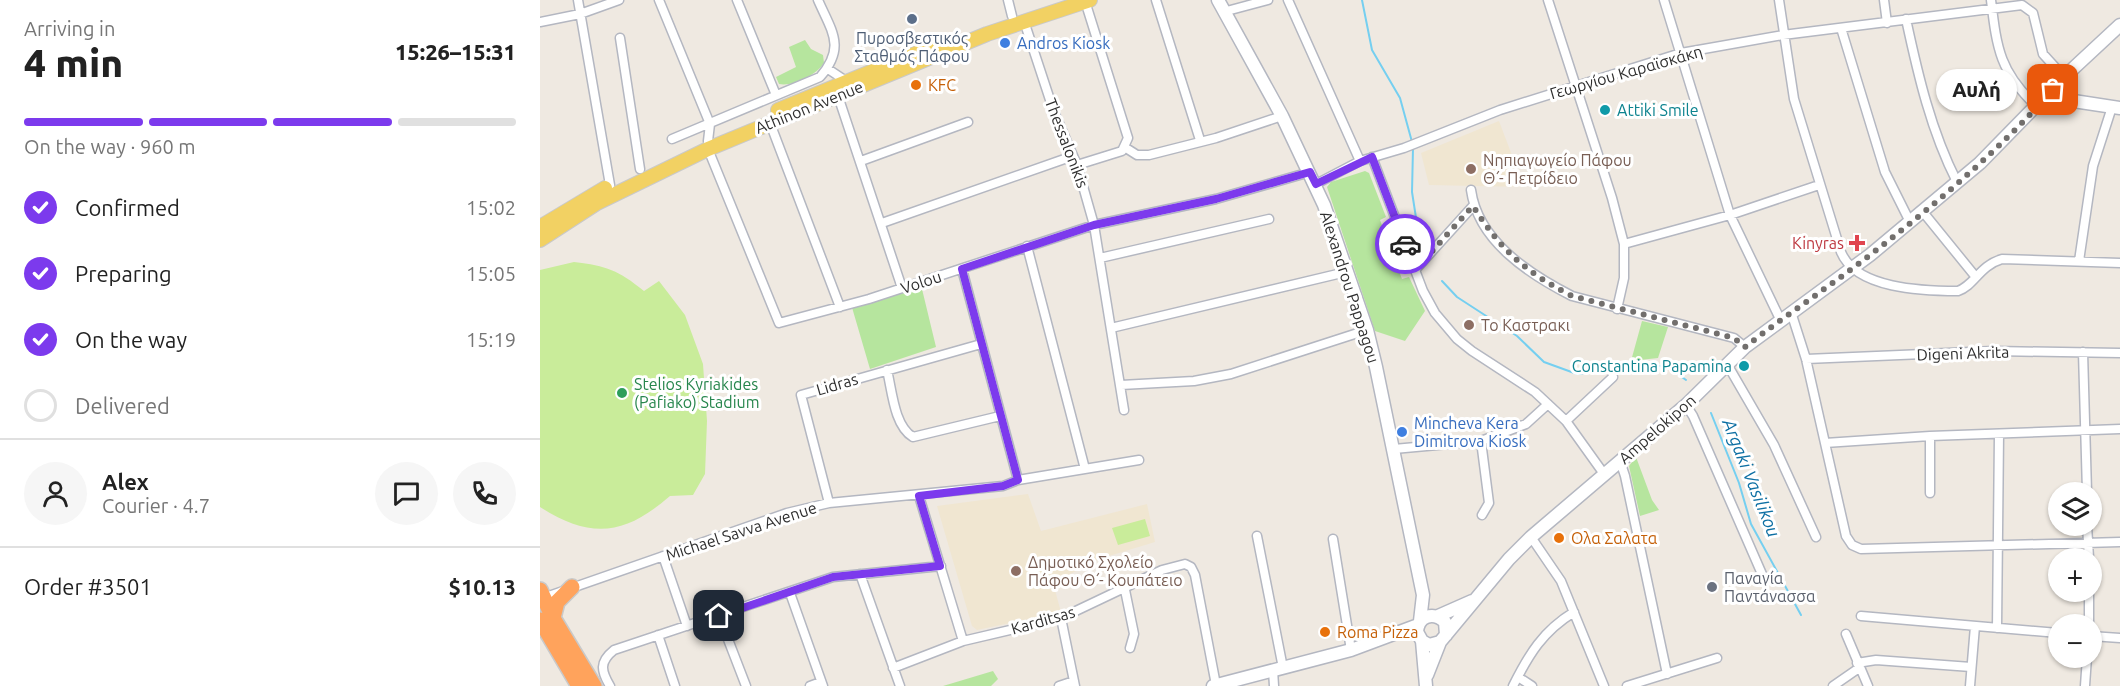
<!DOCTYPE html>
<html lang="en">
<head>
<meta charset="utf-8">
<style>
  :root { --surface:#fff; --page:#f6f6f6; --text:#222; --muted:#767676; --line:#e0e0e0; --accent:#7c3aed }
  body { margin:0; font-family:Ubuntu,sans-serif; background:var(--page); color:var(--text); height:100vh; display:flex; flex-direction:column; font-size:22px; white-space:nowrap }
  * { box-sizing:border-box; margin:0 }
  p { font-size:20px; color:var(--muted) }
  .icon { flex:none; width:33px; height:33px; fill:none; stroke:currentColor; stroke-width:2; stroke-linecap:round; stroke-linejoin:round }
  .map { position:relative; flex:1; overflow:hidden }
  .side { display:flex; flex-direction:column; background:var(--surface); width:540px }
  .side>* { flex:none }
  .buttons { position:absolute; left:1508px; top:482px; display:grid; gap:12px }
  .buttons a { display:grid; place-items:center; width:54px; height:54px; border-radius:50%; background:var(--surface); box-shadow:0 2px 4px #0004; font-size:30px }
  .pin { position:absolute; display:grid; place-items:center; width:51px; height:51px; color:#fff; margin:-26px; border-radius:12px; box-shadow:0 3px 9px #0006 }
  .courier { position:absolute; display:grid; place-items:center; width:60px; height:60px; margin:-30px; border:4px solid #7c3aed; border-radius:50%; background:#fff; color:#222; box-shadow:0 2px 8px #0007 }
  .bubble { position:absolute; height:42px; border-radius:21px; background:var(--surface); box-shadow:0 2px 4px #0004; font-size:20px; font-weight:800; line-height:42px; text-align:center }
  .head em { font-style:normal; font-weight:800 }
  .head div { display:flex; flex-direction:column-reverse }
  .head { display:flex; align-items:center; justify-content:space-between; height:102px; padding:0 24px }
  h1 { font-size:39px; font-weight:800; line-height:45px }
  .bar { display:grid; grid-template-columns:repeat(4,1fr); gap:9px 6px; align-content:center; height:72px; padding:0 24px }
  .bar i { height:8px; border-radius:4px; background:var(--line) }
  .bar .on { background:var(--accent) }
  .bar p { grid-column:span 4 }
  .line { display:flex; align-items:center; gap:15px; padding:0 24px; border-top:2px solid var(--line) }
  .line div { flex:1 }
  .round { display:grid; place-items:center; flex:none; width:63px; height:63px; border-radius:32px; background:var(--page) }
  ol { padding:0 24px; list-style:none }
  li { display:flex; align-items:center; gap:18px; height:66px }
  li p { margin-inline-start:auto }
  li .icon { padding:6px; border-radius:50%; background:var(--accent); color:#fff; stroke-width:4 }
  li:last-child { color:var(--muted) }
  li i { width:33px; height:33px; border:3px solid var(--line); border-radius:50% }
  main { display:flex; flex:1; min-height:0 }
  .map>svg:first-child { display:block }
</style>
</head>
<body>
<main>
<section class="side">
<div class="head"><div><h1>4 min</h1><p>Arriving in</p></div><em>15:26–15:31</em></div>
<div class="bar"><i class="on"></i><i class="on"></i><i class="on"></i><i></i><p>On the way · 960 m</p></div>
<ol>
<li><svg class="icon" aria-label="check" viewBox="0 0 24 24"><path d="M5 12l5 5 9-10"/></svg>Confirmed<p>15:02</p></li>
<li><svg class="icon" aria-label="check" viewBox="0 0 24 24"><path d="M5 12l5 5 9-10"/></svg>Preparing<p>15:05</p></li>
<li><svg class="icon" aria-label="check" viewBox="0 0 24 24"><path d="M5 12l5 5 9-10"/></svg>On the way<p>15:19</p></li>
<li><i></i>Delivered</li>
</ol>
<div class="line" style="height:108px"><a class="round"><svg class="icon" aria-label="person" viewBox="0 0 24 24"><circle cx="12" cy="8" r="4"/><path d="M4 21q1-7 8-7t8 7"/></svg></a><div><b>Alex</b><p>Courier · 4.7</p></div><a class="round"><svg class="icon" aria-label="chat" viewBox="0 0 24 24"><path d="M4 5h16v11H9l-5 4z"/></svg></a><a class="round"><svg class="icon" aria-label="phone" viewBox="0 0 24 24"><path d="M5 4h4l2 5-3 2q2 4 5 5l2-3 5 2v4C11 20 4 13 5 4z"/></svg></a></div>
<div class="line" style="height:78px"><div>Order #3501</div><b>$10.13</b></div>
</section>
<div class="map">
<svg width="1580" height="686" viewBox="0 0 1580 686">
  <rect width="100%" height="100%" fill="#efe9e1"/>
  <!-- education -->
  <path fill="#f0e6d1" d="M959,121L984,187L889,185L881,153Z
    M488,494L501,531L607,504L615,542L559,559L513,583L521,612L437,630L432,626L397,506Z"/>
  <!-- green -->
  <path fill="#b6e59e" d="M265,40L271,49L283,55L284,63C276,75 253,87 239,84L236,77L256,67L249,47Z
    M825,171L829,173L846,217L840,220L862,279L869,277L885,311L865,341L835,331L787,187L791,182Z
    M382,289L396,347L330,369L311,304Z
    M1102,321L1128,327L1118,358L1091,361Z
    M1096,457L1112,500L1119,510L1100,516L1089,466Z
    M453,671L458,679L451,686H403Z"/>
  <!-- pitch -->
  <path fill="#c9ec9a" d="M34,262C67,266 78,270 104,291L119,281L145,315L163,364L167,421L165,474L153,495L130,496C85,535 52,540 0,507V270Z
    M605,519L610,536L578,545L572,528Z"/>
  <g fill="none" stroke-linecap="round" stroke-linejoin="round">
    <!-- stream -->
    <path stroke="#75cff0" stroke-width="2" d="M822,0L832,50L860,98L872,142
      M873,148L872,192L879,237
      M902,281L917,297L977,336L1004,362L1037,374L1103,366H1127L1146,380
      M1171,413L1199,483L1211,524L1261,615"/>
    <!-- street casing -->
    <g stroke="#b4b7c1" stroke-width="11">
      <path id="street" d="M38,0L70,185
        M119,0L170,124
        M197,0L236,95
        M468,0L472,16
        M616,0L660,140
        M748,0L820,161
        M1008,0L1072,198L1084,244V278L1077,309
        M1124,0L1190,215L1240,319
        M1239,0L1254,99L1301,252C1316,289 1383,291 1418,291C1435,285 1439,266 1462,259L1580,263
        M1344,0L1347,23
        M1451,0C1457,50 1460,72 1497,107
        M683,12L728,0
        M1366,19C1378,75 1391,131 1417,182
        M484,21L514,112L537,165L554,225L584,410
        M0,22L40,14L79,0
        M1301,28L1345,172L1370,222
        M80,38L100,169
        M288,69L306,81
        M298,96L362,288
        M230,123L300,307
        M132,139L280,77C306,47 292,32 278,0
        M168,141L170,124
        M586,148L597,155H609L676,138L742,116
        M168,149L239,323L329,299L554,225L676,199L770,172
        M832,157L883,291L895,313L917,339L932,351L995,392L1026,421L1064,474
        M321,161L428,122
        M537,165L582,151L588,138L545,1
        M776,184L820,161L864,148L960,110L1141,53L1243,35L1482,5L1493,13L1503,54L1524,77
        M931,190C938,241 989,274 1032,296L1194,338L1205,347
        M1383,212L1435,276
        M342,223L533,156
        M1084,244L1190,215L1279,185
        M487,246L545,469
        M560,258L729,219
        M1539,261L1553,166L1572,107
        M422,269L478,480
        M875,270L933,206
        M1251,312L1266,359L1306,536L1312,545L1321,549L1580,542
        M571,328L806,272
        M1543,352L1547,492
        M1266,359L1454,351L1580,353
        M1187,364L1234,445L1276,537
        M347,370C352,390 354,426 373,437L460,416
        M581,385L654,381L691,374L827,330
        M1146,405L1153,416L1225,581
        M1026,421L1073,377
        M941,441L949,503L942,515
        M1285,443L1390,436L1580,429
        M854,449L941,441L986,424L1008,404
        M1080,461L1085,476L1127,674
        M1390,493V436
        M379,496L423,641
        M289,503L261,395L441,344
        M1547,525L1549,558
        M717,536L743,668
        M991,537L1021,581L1064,686
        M793,539L811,650
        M123,556L147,626
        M320,574L360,686
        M585,590L594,634L590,648
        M250,593L283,686
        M0,599L247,513L289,503L463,486L478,480L599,460
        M179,616L206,686
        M1321,616L1518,633
        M521,618L535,686
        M1549,624V591
        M1457,628L1459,434
        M1306,634L1328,686
        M118,635L135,686
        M1551,636L1580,638
        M1317,663L1336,660L1431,667
        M353,668L423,641L521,618L622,570L645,564L651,567L655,575L676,685
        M733,670L734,686
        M978,677L992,686
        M70,686C61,671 59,662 74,650L293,577L401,566
        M270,686L281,682
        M519,686L534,681
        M973,686C989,654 1003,631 1034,612
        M1087,686L1177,658
        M1293,686L1319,668
        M1430,686L1435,626
        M1545,686L1547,657"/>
    </g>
    <!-- secondary casing -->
    <g stroke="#b4b7c1" stroke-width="15">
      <path id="secondary" d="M678,0L742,116L784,205L827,330L836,367L883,595L880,621
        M1513,90L1527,100L1580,108
        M898,616L932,601
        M882,641L886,686
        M900,642L889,645L882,641L877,632C878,616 893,611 905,622L906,635
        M887,675L900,642L969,559L991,537L1146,405L1205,347L1330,255L1440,163L1524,77L1580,25
        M673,686L811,650L878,625"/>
    </g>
    <!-- primary casing -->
    <g stroke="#c9c9c9" stroke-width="16">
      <path id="primary" d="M238,110L404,42
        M0,227L65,188
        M0,240L57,203L168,149L447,34L550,0"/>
    </g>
    <!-- highway casing -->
    <g stroke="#c9c9c9" stroke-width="18">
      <path id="highway" d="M0,590L13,618L54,686
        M13,618L17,602L32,587
        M0,620L39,686"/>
    </g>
    <!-- street -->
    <use href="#street" stroke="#fff" stroke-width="8"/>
    <!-- secondary -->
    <use href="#secondary" stroke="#fff" stroke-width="12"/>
    <!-- primary -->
    <use href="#primary" stroke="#f2d163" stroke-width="14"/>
    <!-- highway -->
    <use href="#highway" stroke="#ffa35c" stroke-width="15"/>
  </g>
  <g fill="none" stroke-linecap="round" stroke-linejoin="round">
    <!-- done -->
    <path stroke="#726f6d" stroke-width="6" stroke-dasharray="0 10.8" d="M865,244L875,270L933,206C961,250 985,272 1032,296L1194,338L1205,347C1246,315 1289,287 1330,255C1395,205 1458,151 1513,90"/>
    <!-- route -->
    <path stroke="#7c3aed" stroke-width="8" d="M179,616L293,577L400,566L379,496L463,486L478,480L422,269L554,225L676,199L770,172L776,184L832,157L865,244"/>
  </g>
  <!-- markers -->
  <circle fill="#5c6f8a" stroke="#fff" stroke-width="2" cx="372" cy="19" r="6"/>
  <g fill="#3f7fe0" stroke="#fff" stroke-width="2">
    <circle cx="465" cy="43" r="6"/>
    <circle cx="862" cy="432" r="6"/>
  </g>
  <g fill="#e8710a" stroke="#fff" stroke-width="2">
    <circle cx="376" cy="85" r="6"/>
    <circle cx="1019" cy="538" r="6"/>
    <circle cx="785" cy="632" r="6"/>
  </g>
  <g fill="#0f9aa8" stroke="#fff" stroke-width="2">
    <circle cx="1065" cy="110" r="6"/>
    <circle cx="1204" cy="366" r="6"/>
  </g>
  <g fill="#8d6e63" stroke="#fff" stroke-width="2">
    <circle cx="931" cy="169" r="6"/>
    <circle cx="929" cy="325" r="6"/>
    <circle cx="476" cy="571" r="6"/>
  </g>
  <path fill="#e0444e" stroke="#fff" stroke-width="2" d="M1314 234h6v6h6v6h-6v6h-6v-6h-6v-6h6z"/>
  <circle fill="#2e9e5b" stroke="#fff" stroke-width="2" cx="82" cy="393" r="6"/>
  <circle fill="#6b7280" stroke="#fff" stroke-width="2" cx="1172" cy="587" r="6"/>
  <g text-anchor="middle" stroke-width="6" stroke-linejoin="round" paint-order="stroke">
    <!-- service labels -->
    <g font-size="16" fill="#4e5e75" stroke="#fff">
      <text x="372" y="44">Πυροσβεστικός<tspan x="372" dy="18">Σταθμός Πάφου</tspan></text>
    </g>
    <!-- shop labels -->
    <g font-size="16" fill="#366cbe" stroke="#fff" text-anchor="start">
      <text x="477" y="49">Andros Kiosk</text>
      <text x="874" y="429">Mincheva Kera<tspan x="874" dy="18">Dimitrova Kiosk</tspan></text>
    </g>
    <!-- street labels -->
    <g font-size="16" fill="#2e2e2e" stroke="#fff">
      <text transform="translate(1086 72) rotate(-16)" y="6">Γεωργίου Καραϊσκάκη</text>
      <text transform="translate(269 107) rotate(-22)" y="6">Athinon Avenue</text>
      <text transform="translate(527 143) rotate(69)" y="6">Thessalonikis</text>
      <text transform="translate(381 282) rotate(-18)" y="6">Volou</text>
      <text transform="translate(810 287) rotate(72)" y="6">Alexandrou Pappagou</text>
      <text transform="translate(1423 353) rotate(-2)" y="6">Digeni Akrita</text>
      <text transform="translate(297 384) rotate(-16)" y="6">Lidras</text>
      <text transform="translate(1117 429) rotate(-41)" y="6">Ampelokipon</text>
      <text transform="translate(201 531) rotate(-18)" y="6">Michael Savva Avenue</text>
      <text transform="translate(503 620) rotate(-16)" y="6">Karditsas</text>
    </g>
    <!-- food labels -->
    <g font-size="16" fill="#c56008" stroke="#fff" text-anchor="start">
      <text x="388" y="91">KFC</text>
      <text x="1031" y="544">Ολα Σαλατα</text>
      <text x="797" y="638">Roma Pizza</text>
    </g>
    <!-- culture labels -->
    <g font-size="16" fill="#0d838f" stroke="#fff" text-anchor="start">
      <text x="1077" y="116">Attiki Smile</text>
      <text x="1192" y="372" text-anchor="end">Constantina Papamina</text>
    </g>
    <!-- education labels -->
    <g font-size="16" fill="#785e54" stroke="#fff" text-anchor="start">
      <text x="943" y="166">Νηπιαγωγείο Πάφου<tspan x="943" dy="18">Θ΄ - Πετρίδειο</tspan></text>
      <text x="941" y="331">Το Καστρακι</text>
      <text x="488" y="568">Δημοτικό Σχολείο<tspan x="488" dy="18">Πάφου Θ΄ - Κουπάτειο</tspan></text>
    </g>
    <!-- health labels -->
    <g font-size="16" fill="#be3a42" stroke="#fff" text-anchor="end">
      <text x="1304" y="249">Kinyras</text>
    </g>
    <!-- leisure labels -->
    <g font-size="16" fill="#27864d" stroke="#fff" text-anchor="start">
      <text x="94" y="390">Stelios Kyriakides<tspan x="94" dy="18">(Pafiako) Stadium</tspan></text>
    </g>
    <!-- worship labels -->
    <g font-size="16" fill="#5b616d" stroke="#fff" text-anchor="start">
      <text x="1184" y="584">Παναγία<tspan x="1184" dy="18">Παντάνασσα</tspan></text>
    </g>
    <!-- water labels -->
    <g font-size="18" font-style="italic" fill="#0d6fa3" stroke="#fff">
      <text transform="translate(1211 478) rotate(68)" y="6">Argaki Vasilikou</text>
    </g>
  </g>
</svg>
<div class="buttons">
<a><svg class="icon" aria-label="layers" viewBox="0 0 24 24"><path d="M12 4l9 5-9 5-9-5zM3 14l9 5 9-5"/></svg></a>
<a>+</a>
<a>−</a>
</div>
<div class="pin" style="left:1513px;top:90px;background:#ea580c"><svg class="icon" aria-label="bag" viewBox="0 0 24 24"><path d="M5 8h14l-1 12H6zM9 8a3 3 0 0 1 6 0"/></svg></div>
<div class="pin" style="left:179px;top:616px;background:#1f2937"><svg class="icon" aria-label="home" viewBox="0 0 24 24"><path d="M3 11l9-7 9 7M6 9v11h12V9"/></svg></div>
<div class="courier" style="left:865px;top:244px"><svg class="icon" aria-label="car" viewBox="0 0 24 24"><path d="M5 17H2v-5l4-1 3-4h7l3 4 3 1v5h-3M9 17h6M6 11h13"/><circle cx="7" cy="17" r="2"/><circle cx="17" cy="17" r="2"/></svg></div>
<div class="bubble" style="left:1396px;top:69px;width:81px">Αυλή</div>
</div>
</main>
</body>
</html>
